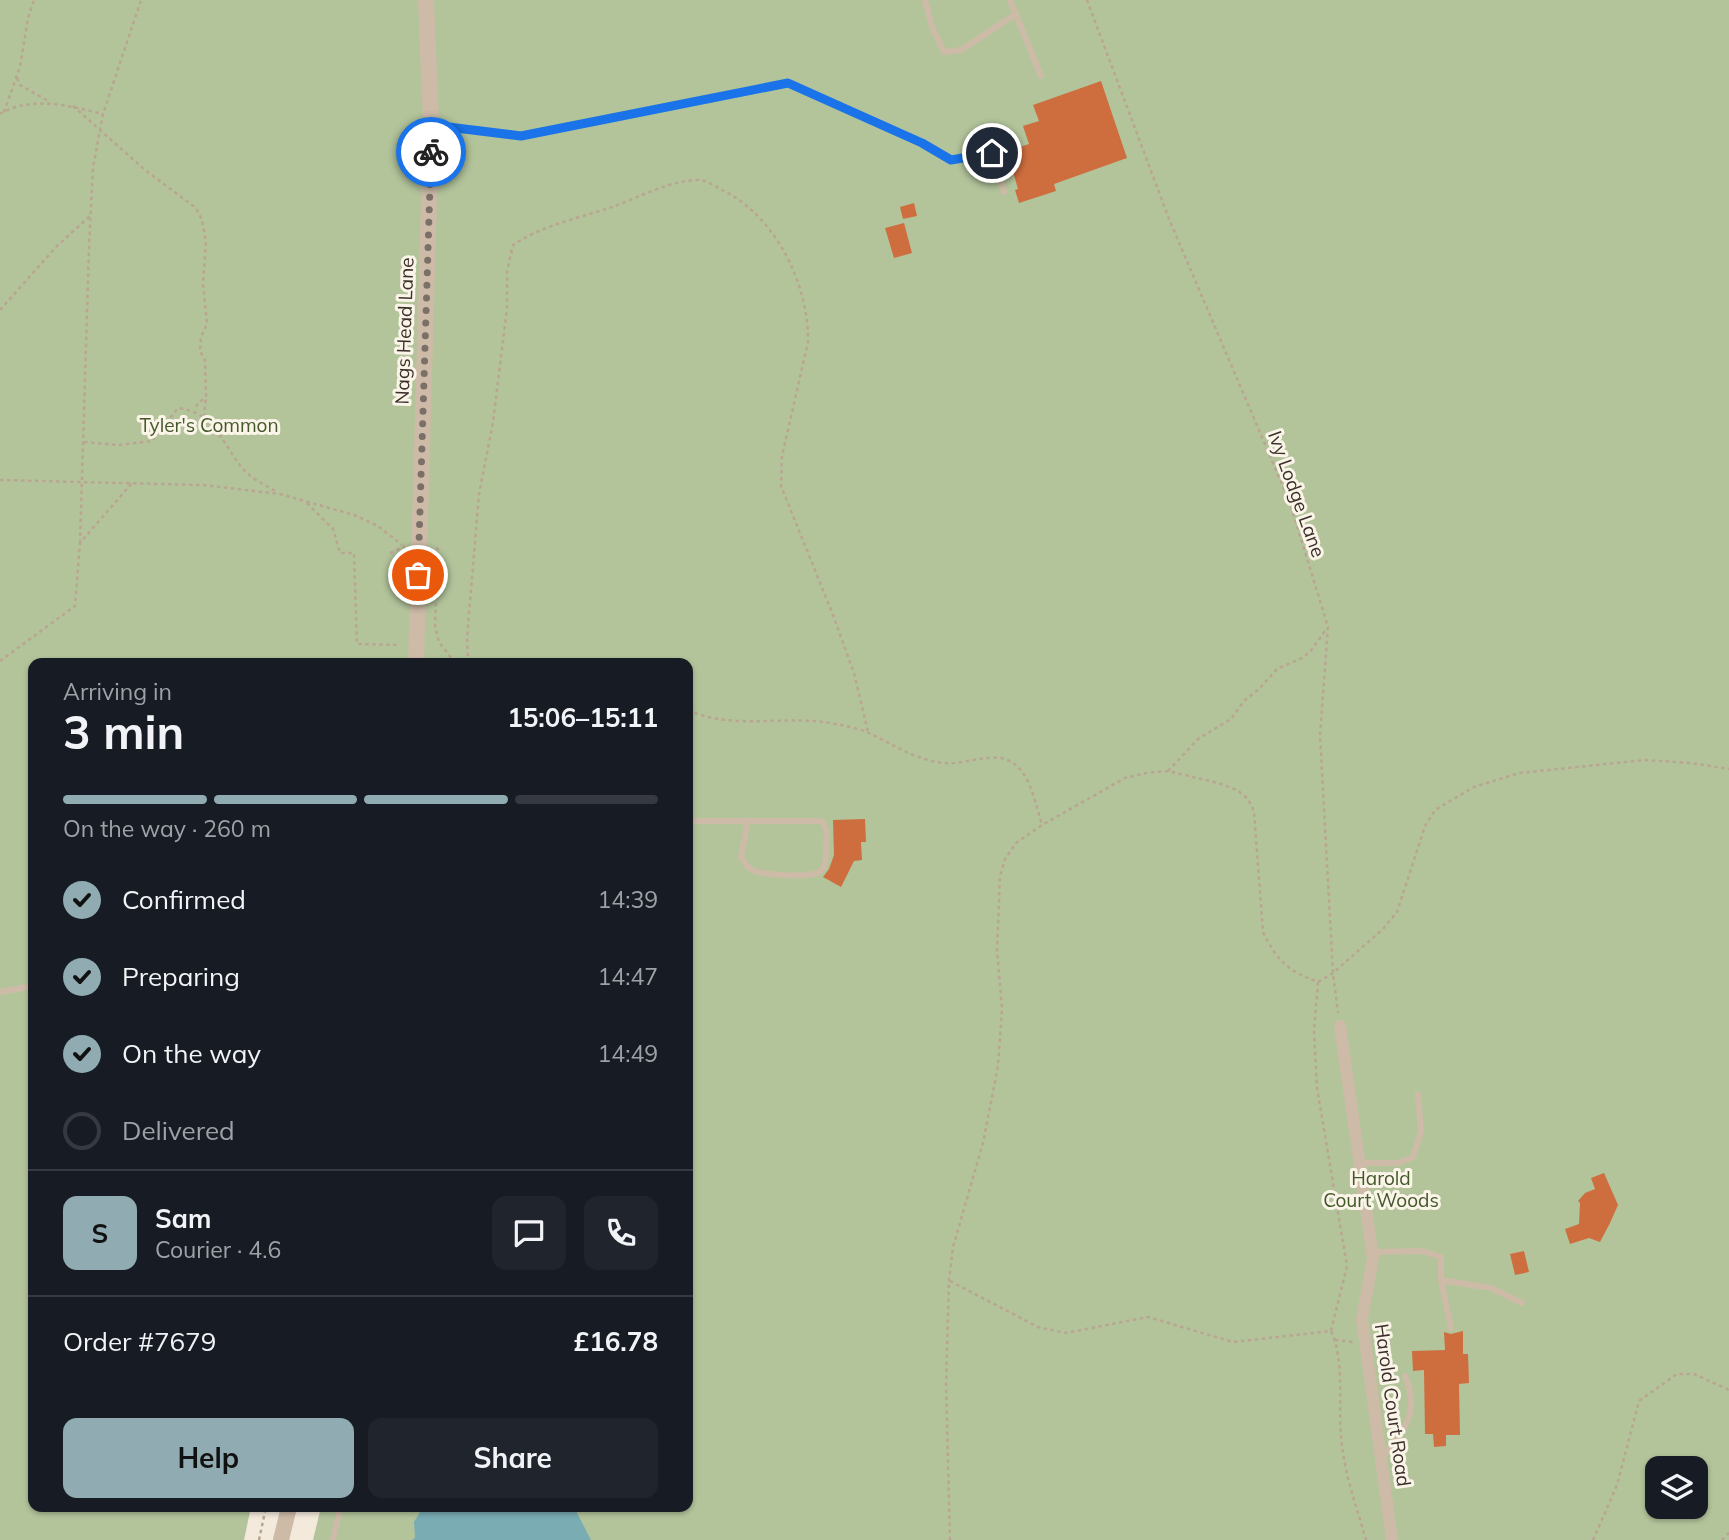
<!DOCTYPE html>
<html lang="en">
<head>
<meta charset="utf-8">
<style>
  :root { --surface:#171b24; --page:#20242c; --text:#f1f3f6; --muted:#9ea1a6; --line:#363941; --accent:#90abb1 }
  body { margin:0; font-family:Mulish,sans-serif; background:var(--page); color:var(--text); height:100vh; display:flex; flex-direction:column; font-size:26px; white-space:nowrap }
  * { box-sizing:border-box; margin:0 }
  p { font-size:23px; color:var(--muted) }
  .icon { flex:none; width:38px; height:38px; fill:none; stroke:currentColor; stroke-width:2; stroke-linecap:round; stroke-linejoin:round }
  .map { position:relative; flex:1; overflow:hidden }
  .sheet { position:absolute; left:28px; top:658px; width:665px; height:854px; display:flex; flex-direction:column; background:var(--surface); border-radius:14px; box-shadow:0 2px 5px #0004 }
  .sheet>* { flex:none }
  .buttons { position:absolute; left:1645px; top:1456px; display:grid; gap:14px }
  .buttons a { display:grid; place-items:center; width:63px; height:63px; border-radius:14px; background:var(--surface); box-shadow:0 2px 5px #0004; font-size:35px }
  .pin { position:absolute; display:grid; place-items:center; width:60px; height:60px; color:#fff; margin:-30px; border:4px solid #fff; border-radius:50%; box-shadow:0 2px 7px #0007 }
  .courier { position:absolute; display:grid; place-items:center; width:70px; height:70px; margin:-35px; border:5px solid #1a73e8; border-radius:50%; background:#fff; color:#222; box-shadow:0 2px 9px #0007 }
  .head em { font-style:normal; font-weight:700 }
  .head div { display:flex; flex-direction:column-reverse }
  .head { display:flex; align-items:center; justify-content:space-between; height:119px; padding:0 35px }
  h1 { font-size:46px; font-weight:700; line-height:52px }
  .bar { display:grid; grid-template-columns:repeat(4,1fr); gap:10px 7px; align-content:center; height:84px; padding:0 35px }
  .bar i { height:9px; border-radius:5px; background:var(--line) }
  .bar .current { background:var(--accent) }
  .bar p { grid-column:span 4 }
  .line { display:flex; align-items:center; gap:18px; padding:0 35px; border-top:2px solid var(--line) }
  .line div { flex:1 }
  .round { display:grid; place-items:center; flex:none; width:74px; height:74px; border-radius:14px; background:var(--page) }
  ol { padding:0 35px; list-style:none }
  li { display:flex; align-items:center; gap:21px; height:77px }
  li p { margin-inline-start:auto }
  li .icon { padding:7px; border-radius:50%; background:var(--accent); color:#111; stroke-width:4 }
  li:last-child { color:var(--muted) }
  li i { width:38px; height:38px; border:4px solid var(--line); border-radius:50% }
  .primary-button { display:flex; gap:14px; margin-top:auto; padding:14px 35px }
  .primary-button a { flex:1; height:80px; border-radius:14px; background:var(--accent); color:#111; font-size:28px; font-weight:700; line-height:80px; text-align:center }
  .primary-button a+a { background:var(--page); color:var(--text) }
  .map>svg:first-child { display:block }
</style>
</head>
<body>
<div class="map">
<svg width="1729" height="1540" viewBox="0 0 1729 1540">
  <rect width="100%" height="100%" fill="#f4eadc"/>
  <!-- green -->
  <path fill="#b3c49b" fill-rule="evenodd" d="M0,0H1729V1540H313L321,1507H688V663H33V1507H251L244,1540H0ZM1657,1468H1696V1507H1657Z"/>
  <!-- water -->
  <path fill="#79acb3" d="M423,1507H574L591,1540H412L415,1538L414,1522Z"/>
  <!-- building -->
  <path fill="#ce6e3f" d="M1101,81L1127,158L1054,184L1056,191L1019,203L1015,190L1018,189L1007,151L1029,144L1023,126L1039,121L1033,105Z
    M914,203L917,216L903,219L900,207Z
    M904,223L912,253L894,258L885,228Z
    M865,819L866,842H861L862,860L854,861L841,887L823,877L829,869L834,855L833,820Z
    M1604,1173L1618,1205L1610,1223L1600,1242L1589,1238L1570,1244L1565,1229L1579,1224L1580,1203L1578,1201L1585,1193L1595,1189L1591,1178Z
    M1524,1251L1529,1272L1515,1275L1510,1254Z
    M1463,1331V1354H1468L1469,1383L1459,1384L1460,1435H1446V1446L1434,1447L1433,1434H1425L1424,1370L1413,1371L1412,1351L1445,1350L1444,1332L1451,1334Z"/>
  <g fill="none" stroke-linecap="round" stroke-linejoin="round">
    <!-- path -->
    <path stroke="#b9a591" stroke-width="2.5" stroke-dasharray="3.5 3.5" stroke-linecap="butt" d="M1087,0L1169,219L1290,503L1328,627L1320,735L1333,973L1338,1013
      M17,78L20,85L50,102
      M73,106L145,170L196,208L202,220L206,241L203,284L207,324L201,337L200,351L205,360L206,396L193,409
      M4,112L20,67L28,18L34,0
      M0,114C32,95 69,106 103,114
      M0,310L57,246L90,216
      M204,417L206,396
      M84,442L118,445L152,441L178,408C215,412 223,446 244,470C252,479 267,486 277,492
      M0,480L203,485L280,494L354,515L378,526L402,545
      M307,503L333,529L340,553H354L357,644L400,645
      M80,543L89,247L93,168L103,114L141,0
      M436,548L438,549L435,626L439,642L455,663
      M390,553L405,546
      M0,661L75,606L80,543L132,483
      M468,663L467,638L479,494L493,422L507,308V271L513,245C543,225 579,218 612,207C640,197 670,180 699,180C707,180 716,187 724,191C776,217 809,285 808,342L782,456L781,486L833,615L854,673L868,732
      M688,710C733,731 788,714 836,724C847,726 861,729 871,734C896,746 918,761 945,763C966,765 995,750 1013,763C1031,775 1036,806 1042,825
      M1168,771L1198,739L1231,719L1244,701L1259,689L1277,669L1302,658L1310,652L1327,628
      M1318,982L1314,1031L1317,1088L1347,1266L1331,1331
      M950,1281L1038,1327L1066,1333L1148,1317L1233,1342L1331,1331C1345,1361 1338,1401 1341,1434C1343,1470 1356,1505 1366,1540
      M1335,1340L1353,1342
      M259,1540L266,1507
      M950,1540L946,1384L949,1280L953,1247L983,1143L998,1066L1002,1008L997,950L1000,877L1005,859L1016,843L1042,825L1125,778L1146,773L1168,771L1218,783L1237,790L1248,799L1254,811L1263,932C1277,961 1288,971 1318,982L1333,973L1383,929L1397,912L1425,826L1435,810L1474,787L1519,773L1645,760L1691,763L1729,769
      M1593,1540L1617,1485L1639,1401L1677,1374H1694L1729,1390
      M1722,1540L1729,1533"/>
    <!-- service -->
    <path stroke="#cdbba7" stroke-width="6" d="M925,0L932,27L944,52L961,50L1016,14
      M1010,0L1041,76
      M433,125L521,136L788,83L922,143L951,160L992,153L1004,192
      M688,821H821C828,828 827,837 826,847C826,856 827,867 819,872C810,878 761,875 752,870C747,867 744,862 741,857L748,820
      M0,992L33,986
      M1360,1163H1398L1413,1157L1421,1132L1418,1094
      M1372,1252L1422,1251L1441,1257V1280L1451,1328
      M1441,1280L1491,1288L1522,1303
      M1382,1458C1404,1428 1421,1415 1405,1376
      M333,1540L340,1510"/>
    <!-- minor -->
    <path stroke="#cdbba7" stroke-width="12" d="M1340,1026L1373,1258L1362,1319L1392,1540"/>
    <!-- tertiary -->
    <path stroke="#cdbba7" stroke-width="16" d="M416,663L431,125L426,0
      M281,1540L289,1507"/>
  </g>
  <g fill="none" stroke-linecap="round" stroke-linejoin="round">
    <!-- done -->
    <path stroke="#7a7067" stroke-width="7" stroke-dasharray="0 12.6" d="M418,575L431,152"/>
    <!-- route -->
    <path stroke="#1a73e8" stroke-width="9" d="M431,152L432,125L521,136L788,83L922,143L951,160L992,153"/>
  </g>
  <g text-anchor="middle" stroke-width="6" stroke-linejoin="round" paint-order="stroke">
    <!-- street labels -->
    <g font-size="19" fill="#392f28" stroke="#fbf4e9">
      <text transform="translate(404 331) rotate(-88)" y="7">Nags Head Lane</text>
      <text transform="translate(1297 494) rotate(70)" y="7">Ivy Lodge Lane</text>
      <text transform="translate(1393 1405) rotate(82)" y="7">Harold Court Road</text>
    </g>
    <!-- park labels -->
    <g font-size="19" fill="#44592a" stroke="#fbf4e9">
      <text x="209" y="432">Tyler's Common</text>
      <text x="1381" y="1185">Harold<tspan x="1381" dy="22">Court Woods</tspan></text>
    </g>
  </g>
</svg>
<div class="buttons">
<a><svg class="icon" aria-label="layers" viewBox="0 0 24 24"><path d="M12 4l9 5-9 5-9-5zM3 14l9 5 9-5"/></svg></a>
</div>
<div class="pin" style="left:418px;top:575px;background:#ea580c"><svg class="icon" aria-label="bag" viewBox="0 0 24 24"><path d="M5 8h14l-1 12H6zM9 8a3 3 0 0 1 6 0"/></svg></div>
<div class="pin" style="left:992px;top:153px;background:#1f2937"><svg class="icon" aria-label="home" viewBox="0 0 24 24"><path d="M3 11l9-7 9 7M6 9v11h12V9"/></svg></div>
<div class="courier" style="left:431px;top:152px"><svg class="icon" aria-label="bike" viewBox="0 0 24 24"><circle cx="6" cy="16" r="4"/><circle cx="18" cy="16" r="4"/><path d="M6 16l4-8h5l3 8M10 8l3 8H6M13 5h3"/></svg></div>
<section class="sheet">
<div class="head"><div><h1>3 min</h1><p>Arriving in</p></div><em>15:06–15:11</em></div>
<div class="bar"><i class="current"></i><i class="current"></i><i class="current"></i><i></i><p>On the way · 260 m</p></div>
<ol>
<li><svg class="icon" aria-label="check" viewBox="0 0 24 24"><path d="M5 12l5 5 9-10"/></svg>Confirmed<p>14:39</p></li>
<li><svg class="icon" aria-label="check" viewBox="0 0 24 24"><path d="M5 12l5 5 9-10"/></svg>Preparing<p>14:47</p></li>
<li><svg class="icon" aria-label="check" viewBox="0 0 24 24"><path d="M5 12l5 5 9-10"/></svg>On the way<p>14:49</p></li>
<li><i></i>Delivered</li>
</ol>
<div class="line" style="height:126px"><b class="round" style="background:var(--accent);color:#111">S</b><div><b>Sam</b><p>Courier · 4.6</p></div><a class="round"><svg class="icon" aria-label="chat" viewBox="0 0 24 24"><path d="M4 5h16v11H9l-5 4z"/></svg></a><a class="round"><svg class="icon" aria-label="phone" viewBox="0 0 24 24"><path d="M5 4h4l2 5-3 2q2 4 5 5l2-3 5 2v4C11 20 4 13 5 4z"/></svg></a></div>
<div class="line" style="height:91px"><div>Order #7679</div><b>£16.78</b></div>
<div class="primary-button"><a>Help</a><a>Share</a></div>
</section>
</div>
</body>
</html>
